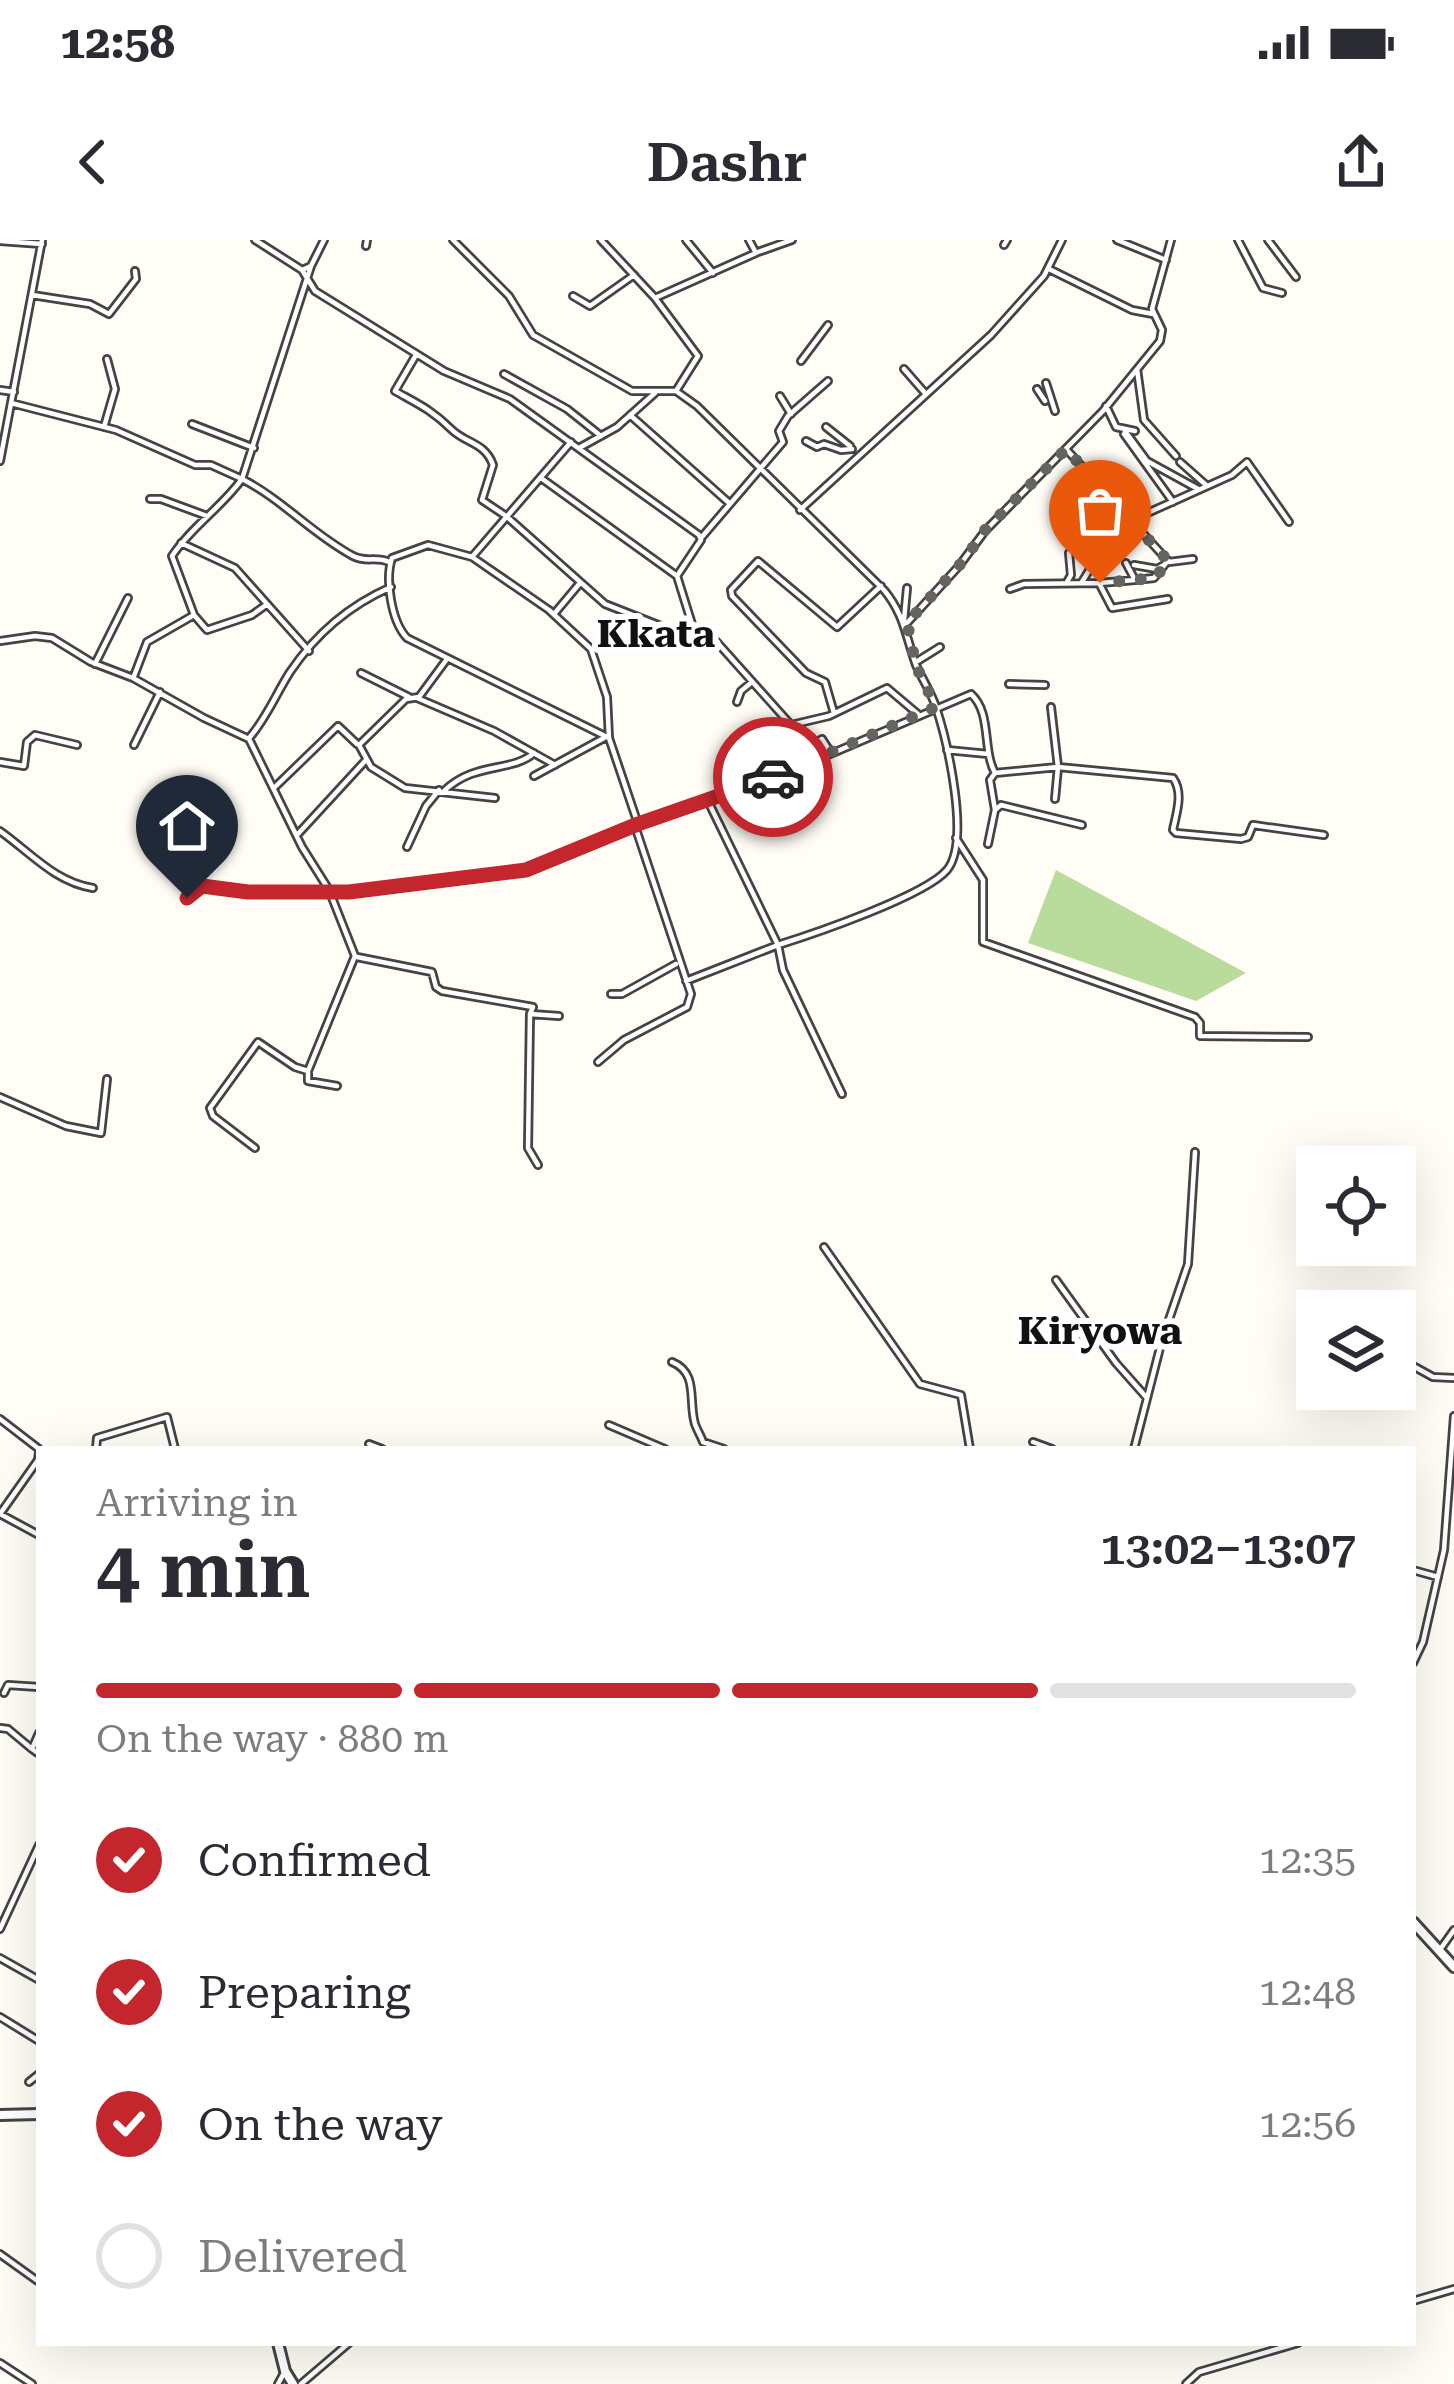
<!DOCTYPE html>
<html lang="en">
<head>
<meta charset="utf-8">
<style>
  :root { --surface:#fff; --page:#f7f7f7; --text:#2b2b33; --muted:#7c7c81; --line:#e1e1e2; --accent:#c4262e }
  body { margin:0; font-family:"Roboto Serif",serif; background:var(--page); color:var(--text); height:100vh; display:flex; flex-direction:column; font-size:45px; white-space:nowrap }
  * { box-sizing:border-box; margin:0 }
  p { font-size:39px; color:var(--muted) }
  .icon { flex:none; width:66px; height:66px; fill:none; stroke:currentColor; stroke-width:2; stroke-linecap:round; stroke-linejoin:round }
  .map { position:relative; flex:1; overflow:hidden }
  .sheet { position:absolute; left:36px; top:1206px; width:1380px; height:900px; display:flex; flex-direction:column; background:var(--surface); border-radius:0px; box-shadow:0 12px 48px #0002 }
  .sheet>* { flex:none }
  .fabs { position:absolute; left:1296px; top:906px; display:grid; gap:24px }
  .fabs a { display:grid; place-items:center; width:120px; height:120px; border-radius:0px; background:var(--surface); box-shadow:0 12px 48px #0002; font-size:60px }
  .pin { position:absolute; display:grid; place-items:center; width:102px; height:102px; color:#fff; margin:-123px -51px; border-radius:50% 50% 50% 0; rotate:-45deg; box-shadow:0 0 12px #0007 }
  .pin .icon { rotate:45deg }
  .courier { position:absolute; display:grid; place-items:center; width:120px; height:120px; margin:-60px; border:9px solid #c4262e; border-radius:50%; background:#fff; color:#222; box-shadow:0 3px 15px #0007 }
  .head em { font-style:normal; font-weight:600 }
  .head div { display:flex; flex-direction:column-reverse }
  .head { display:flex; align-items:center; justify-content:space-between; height:204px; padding:0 60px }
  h1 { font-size:78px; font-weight:600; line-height:90px }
  .bar { display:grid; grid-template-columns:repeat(4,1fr); gap:18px 12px; align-content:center; height:144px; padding:0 60px }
  .bar i { height:15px; border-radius:9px; background:var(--line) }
  .bar .active { background:var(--accent) }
  .bar p { grid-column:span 4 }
  ol { padding:0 60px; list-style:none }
  li { display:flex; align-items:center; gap:36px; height:132px }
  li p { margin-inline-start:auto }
  li .icon { padding:12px; border-radius:50%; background:var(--accent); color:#fff; stroke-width:4 }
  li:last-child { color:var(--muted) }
  li i { width:66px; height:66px; border:6px solid var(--line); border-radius:50% }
  .status { display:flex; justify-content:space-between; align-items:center; height:84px; padding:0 60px; background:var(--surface); direction:ltr }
  .status svg { height:33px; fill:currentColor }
  header { display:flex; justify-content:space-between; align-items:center; height:156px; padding:0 60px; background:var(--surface); font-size:54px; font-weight:600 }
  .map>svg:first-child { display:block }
</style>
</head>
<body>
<div class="status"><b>12:58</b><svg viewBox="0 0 49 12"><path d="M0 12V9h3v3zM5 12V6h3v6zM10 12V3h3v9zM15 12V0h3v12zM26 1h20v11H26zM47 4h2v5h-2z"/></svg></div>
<header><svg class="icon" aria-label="back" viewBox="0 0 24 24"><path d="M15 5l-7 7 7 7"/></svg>Dashr<svg class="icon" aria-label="share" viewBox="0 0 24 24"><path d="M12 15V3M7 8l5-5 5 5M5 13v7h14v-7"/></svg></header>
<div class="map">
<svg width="1454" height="2144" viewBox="0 0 1454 2144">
  <rect width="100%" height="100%" fill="#fffdf5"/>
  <!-- forest -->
  <path fill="#b9dc9c" d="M1056,630L1246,733L1196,761L1028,703Z"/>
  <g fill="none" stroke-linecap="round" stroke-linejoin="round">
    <!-- minor casing -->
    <g stroke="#444" stroke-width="10">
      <path id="minor" d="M255,0L302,30L311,26L324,0
        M453,0L509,56L533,95L632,151H676L697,166L884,350C904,374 906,397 916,425C922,439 931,452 936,467C947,501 971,601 947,630C925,656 813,694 778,705L783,730L842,854
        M601,0L655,58L698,116L676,151
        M686,0L713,33
        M1117,0L1166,20
        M1238,0L1263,48L1282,53
        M1268,0L1296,37
        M0,1L42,4
        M1004,5L1007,0
        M366,6L367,0
        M758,12L792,0
        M311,26L242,239C283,260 312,294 353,316C366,323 376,316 389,322
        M1049,29L1132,70L1153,74
        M302,30L315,51L444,131L510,159L699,295L701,300L677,336L696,397
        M32,55L90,64L109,74L136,39L135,31
        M573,56L590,66L634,35
        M655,58L756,13L749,0
        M416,115L395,151C418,164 432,170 451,189C466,204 485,202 493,225L482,260L506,276L605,364L676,392L715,400L791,485L829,476L887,448L919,475
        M801,121L828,85
        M904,129L925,153
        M1137,129L1144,180L1176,216
        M504,134L567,169L601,196
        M1046,143L1055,171
        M1037,149L1045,161
        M0,150L14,152
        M780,156L791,174
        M11,163L116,190L195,225H211L242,239C221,268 192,286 172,316L194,375L147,402L134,436
        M1106,166L1116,187L1135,191
        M630,175L728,262
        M192,184L254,208
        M104,187L115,149L107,119
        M826,187L850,206
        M1125,191L1147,221L1198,249
        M1124,194L1173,262
        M806,201L817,207L824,204L841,210L852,209
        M571,202L472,317L428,305L392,318C385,339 391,381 407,398L609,498
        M579,208L617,187L655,153
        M1066,209L1169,322L1193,319
        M0,221L42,0
        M1180,222L1206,245
        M541,238L677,336
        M150,259H161L207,276
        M800,270L991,95L1044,36L1062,0
        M1132,280L1232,235L1247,222L1289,282
        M701,298L783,202L779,191L788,176L828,141
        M181,303L235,328L309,411
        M472,317L549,370L591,409L607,457L609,498L638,584
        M1126,323L1135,340L1154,338L1166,323
        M1134,325L1157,329L1164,325
        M1135,340L1099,343L1112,368L1168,359
        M1067,342L1071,335L1069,313
        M1082,342L1093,324V299
        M1010,349L1024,344L1099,343
        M554,374L580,343
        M194,375L207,390L252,375L266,365
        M904,380L907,348
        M907,383L959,326L985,291L1103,171L1160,101L1162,90L1152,69L1171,0
        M0,401L35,396L52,398L91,422L133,438L204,478L249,499L302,607L329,650L355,716L308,831
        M447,419L419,457L406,459L359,505L371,527L405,548L495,558
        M916,422L940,407
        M95,424L128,358
        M361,433L409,457
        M1009,444L1045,445
        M417,458L494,491L555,525
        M737,462L741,451L752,442
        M1051,467L1058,527L1055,559
        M834,473L825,442L806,433L732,356L731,350L758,321L837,387L881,346
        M250,497C267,477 276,454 290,432C315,395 350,365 391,347
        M134,505L160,452
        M801,505L809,507L822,499L831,513
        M947,510L988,514
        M0,522L24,526L27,502L35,495L77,505
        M995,533L1058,527L1173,538C1184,553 1176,574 1173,590L1176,593L1241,599L1248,597L1253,585L1324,595
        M534,536L604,498
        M275,547L338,486L357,504
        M444,551C475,521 511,533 534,513
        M0,591C31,613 55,642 93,648
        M297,595L366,520
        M956,598L983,640V702L1195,777L1200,783V796L1308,797
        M988,604L995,570
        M407,607L426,566L439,550
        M187,658L203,646L248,652H349L531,629L638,584L807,524L971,454C992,473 982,509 995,533L990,540L995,570L1001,565L1082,585
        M357,717L432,732L436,747L442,751L533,767L530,774L559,776
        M686,741L778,705L707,559
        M611,754H622L676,724
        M530,774L528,908L538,925
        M598,822L624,800L687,767L691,754L635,586
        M0,857L66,886L101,893L107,839
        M255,908L213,876L210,868L258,802L295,827L308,831V841L337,846
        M824,1007L920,1144L961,1155L970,1209
        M1056,1040L1116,1123L1147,1158
        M1026,1094L1096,1095
        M1395,1116L1433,1137L1454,1138
        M672,1122C699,1133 688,1161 695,1184C697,1190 701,1196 703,1202L724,1209
        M0,1179L39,1209
        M609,1185L665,1209
        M1033,1202L1052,1209
        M369,1204L382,1209
        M96,1209L97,1198L167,1177L175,1209
        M1134,1209L1162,1100L1188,1024L1195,912
        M0,1274L38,1220L39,1212
        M0,1274L39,1295
        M1413,1330L1438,1337
        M1413,1423L1423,1402L1444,1310L1454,1176
        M4,1453L8,1445L39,1447
        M0,1488L8,1489L32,1509
        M39,1493L32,1509L39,1514
        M0,1689L39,1605
        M1439,1711L1454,1690
        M0,1718L39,1740
        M0,1777L39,1801
        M29,1842L39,1834
        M0,2014L39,2042
        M1413,2061L1454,2049
        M0,2123L32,2144
        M278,2144L285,2131
        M301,2144L349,2103
        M1186,2144L1199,2132L1298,2103"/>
    </g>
    <!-- tertiary casing -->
    <g stroke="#444" stroke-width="14">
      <path id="tertiary" d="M1413,1682L1454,1727
        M0,1875L39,1874
        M278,2103L285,2131L293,2144"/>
    </g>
    <!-- minor -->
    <use href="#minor" stroke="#fff" stroke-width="4.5"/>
    <!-- tertiary -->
    <use href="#tertiary" stroke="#fff" stroke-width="8"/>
  </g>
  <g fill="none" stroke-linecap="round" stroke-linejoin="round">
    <!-- done -->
    <path stroke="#646461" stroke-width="12" stroke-dasharray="0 21.6" d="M773,537L936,467L916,426L907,383L964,320L985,290L1066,209L1169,322L1154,338L1100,343"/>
    <!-- route -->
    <path stroke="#c4262e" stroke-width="15" d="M187,658L202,646L248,652H349L526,630L638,584L773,537"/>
  </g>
  <g text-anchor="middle" stroke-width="12" stroke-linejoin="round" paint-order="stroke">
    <!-- quarter labels -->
    <g font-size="39" font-weight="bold" fill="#111" stroke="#fff">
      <text x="656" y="407">Kkata</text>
      <text x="1100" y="1104">Kiryowa</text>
    </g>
  </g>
</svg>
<div class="fabs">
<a><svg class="icon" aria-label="locate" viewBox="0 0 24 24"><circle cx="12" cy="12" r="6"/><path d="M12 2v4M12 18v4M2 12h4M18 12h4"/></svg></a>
<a><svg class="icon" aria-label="layers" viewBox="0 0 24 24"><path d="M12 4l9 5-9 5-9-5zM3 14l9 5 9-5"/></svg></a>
</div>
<div class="pin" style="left:1100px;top:343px;background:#ea580c"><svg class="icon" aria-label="bag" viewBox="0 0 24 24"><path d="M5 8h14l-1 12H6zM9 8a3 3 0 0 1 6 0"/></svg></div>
<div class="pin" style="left:187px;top:658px;background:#1f2937"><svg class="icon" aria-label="home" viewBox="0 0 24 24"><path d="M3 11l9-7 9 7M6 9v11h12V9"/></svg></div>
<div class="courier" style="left:773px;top:537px"><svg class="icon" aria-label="car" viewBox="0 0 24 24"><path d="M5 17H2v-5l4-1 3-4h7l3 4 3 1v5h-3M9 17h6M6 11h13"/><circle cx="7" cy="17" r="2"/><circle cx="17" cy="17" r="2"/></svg></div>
<section class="sheet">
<div class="head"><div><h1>4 min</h1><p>Arriving in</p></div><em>13:02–13:07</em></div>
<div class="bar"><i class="active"></i><i class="active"></i><i class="active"></i><i></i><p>On the way · 880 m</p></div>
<ol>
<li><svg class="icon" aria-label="check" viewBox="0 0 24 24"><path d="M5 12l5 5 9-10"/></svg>Confirmed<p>12:35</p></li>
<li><svg class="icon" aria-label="check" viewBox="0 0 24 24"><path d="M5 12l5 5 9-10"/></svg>Preparing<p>12:48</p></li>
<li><svg class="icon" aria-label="check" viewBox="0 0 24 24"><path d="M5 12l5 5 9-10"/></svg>On the way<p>12:56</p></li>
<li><i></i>Delivered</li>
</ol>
</section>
</div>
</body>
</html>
